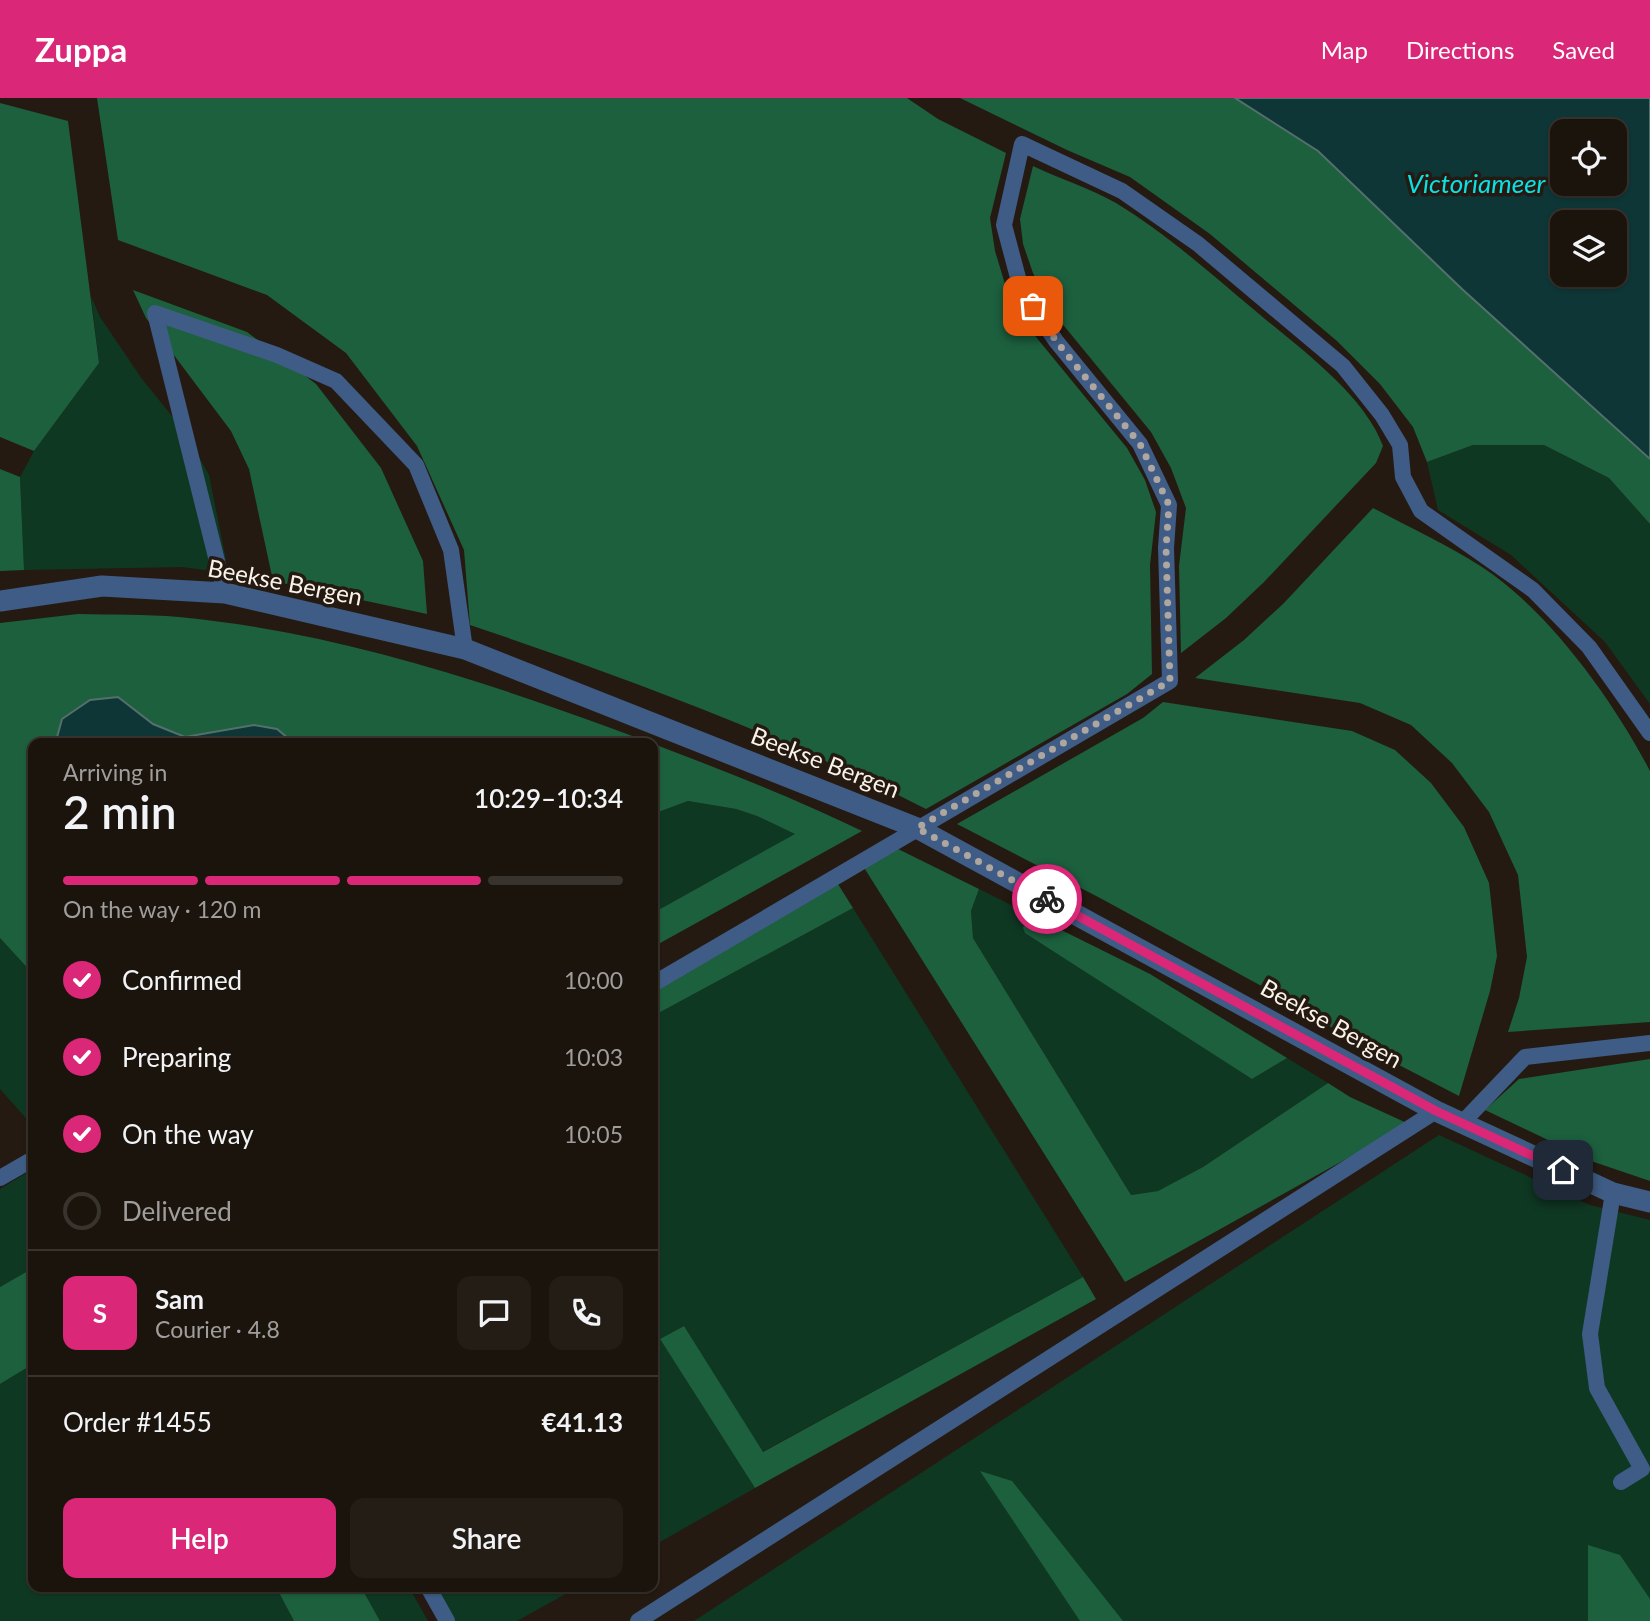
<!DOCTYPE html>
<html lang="en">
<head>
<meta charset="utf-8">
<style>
  :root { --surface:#1b140d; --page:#241d16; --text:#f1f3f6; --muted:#a09e9d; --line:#39332e; --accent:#db2777 }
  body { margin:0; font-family:Lato,sans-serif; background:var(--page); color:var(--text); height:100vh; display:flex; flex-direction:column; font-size:26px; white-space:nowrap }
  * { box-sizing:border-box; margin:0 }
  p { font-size:23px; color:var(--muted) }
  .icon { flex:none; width:38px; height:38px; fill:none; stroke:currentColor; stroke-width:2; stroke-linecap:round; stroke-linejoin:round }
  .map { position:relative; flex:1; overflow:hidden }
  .sheet { position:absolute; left:28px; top:640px; width:630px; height:854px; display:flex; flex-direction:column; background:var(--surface); border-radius:14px; box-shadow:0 2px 5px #0004,0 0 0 2px var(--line) }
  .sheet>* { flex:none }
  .buttons { position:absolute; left:1550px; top:21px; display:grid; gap:14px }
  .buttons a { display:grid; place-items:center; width:77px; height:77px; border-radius:14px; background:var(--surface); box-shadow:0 2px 5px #0004,0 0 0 2px var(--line); font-size:35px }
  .pin { position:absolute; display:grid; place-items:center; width:60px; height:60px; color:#fff; margin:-30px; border-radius:14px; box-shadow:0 4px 10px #0006 }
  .courier { position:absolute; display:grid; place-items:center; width:70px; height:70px; margin:-35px; border:5px solid #db2777; border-radius:50%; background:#fff; color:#222; box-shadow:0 2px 9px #0007 }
  .headline em { font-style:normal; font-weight:600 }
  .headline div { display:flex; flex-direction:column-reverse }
  .headline { display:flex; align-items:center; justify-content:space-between; height:119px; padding:0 35px }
  h1 { font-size:46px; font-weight:600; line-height:52px }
  .bar { display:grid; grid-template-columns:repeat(4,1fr); gap:10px 7px; align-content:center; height:84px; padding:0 35px }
  .bar i { height:9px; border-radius:5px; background:var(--line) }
  .bar .selected { background:var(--accent) }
  .bar p { grid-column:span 4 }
  .line { display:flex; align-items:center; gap:18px; padding:0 35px; border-top:2px solid var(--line) }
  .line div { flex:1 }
  .round { display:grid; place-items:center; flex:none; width:74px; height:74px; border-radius:14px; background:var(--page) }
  ol { padding:0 35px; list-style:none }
  li { display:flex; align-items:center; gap:21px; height:77px }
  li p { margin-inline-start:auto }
  li .icon { padding:7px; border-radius:50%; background:var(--accent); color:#fff; stroke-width:4 }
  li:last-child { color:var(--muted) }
  li i { width:38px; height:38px; border:4px solid var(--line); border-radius:50% }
  .primary-button { display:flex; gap:14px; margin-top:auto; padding:14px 35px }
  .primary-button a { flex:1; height:80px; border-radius:14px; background:var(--accent); color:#fff; font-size:28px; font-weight:600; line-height:80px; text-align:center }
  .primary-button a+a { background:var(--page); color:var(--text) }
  header { display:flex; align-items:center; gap:42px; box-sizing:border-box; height:98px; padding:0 35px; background:var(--accent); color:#fff }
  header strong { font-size:33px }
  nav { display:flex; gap:38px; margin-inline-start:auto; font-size:24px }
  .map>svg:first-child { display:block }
</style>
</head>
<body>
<header>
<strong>Zuppa</strong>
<nav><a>Map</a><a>Directions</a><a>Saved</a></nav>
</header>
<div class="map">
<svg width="1650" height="1523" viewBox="0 0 1650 1523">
  <rect width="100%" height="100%" fill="#241a11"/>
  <!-- green -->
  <path fill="#0f3823" d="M91,198L100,219L142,281L185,334L209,377L226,462L205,472L182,469L24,472L20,379L34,353L99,265Z
    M1473,347H1544L1609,380L1650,426V606L1605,544L1511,457L1438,412L1427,364Z
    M688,703L736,711L757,718L796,736L653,815V716Z
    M979,791L1027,815L1023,830L1252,981L1287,960L1328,985L1203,1069L1158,1093L1131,1097L973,840L971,813Z
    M853,810L1083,1179L762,1354L684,1228L660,1241L755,1390L653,1448V918Z
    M0,840L33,876V1028L0,991Z
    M1439,1037L1590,1107L1650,1122V1523H694Z
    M33,1071V1170L0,1189V1091Z
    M33,1266V1489H276L294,1523H0V1286Z
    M361,1489H409L428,1523H380Z
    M436,1489H578L517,1523H454Z"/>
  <!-- forest -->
  <path fill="#1c603e" d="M97,0H907L938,21L1006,55L990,120L995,153L1005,186L1027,228L1127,350L1145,382L1156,414L1150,467L1152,576L1127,596L926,711C780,637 625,579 470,527L464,452L417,348L346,255L267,197L118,142Z
    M960,0H1235L1318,53L1462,191L1650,361V426L1609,380L1544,347H1473L1427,364L1413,329L1380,286L1337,243L1210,136L1130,79L1067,52Z
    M0,5L68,23L99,265L34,353L0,339Z
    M1033,68C1060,81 1090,90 1116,105C1164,134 1209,174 1252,210C1295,247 1363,294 1383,348L1376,365L1264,484L1226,520L1181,555L1179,468L1186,410L1171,370L1151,334L1051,212L1033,175L1023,146L1020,121Z
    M133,192L247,234L316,286L381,370L423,463L427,516L273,483L249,371L231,333L146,220Z
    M0,371L20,379L24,472L0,473Z
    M1373,410C1409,429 1448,447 1482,469C1549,513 1613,602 1650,673V924L1508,934L1519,900L1527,859L1518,777L1489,714L1452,665L1411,627L1360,605L1195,580L1244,542L1284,505Z
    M78,516C111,517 145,516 179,519C326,533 469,578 608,629C694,661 779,693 862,733L653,849V815L795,736L757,718L736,711L688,703L653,716V646H295L254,627L185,639L153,626L118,599L56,643L57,646H33V876L0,840V525Z
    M1163,604L1352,633L1395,652L1431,685L1464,729L1489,785L1497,858L1490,893L1459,998L1368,951L1267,891L1100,800L957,726L1143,620Z
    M896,750L979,791L971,813L973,840L1131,1097L1158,1093L1203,1069L1328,985L1350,999L1409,1026L1125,1184L863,768Z
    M836,783L853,810L653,918V888Z
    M1027,815L1150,876L1287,960L1252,981L1025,835L1023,830Z
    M1650,961V1083L1594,1064L1485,1012L1519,981Z
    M33,1170V1266L0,1286V1189Z
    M1083,1179L1096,1201L755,1390L660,1241L684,1228L763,1354Z
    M980,1373L1012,1383L1123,1523H1080Z
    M1588,1447L1620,1457L1650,1501V1523H1588Z
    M276,1489H361L380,1523H294Z"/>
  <!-- water -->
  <path fill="#0e3637" stroke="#556f6d" stroke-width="2" fill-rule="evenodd" d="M1235,0H1650V361L1462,191L1318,53ZM1563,33H1615V86H1563ZM1563,124H1615V177H1563Z
    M118,599L153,626L185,639L254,627L277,631L295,646H57L56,643L62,621L90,602Z"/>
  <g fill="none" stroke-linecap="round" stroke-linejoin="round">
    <!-- lane -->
    <path stroke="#3e5c85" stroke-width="16" d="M225,495L155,215L277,257L336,283L416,367L451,452L465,551
      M653,886L1170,583L1166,450L1169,407L1140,346L1056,243L1021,191L1004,127L1022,46L1122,93L1198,146L1343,268L1382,317L1400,347L1403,379L1421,413L1533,492L1589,549L1650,635
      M1463,1024L1525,959L1650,945
      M0,1080L33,1061
      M1613,1095L1590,1236L1597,1290L1642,1371L1621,1384
      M428,1489L447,1523
      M638,1523L1436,1013"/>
    <!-- street -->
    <path stroke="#3e5c85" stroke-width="21" d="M0,503L102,488L225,495L465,551L917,730L1436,1013L1613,1095L1650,1104"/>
  </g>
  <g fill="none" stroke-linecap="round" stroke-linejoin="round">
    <!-- done -->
    <path stroke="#afa79f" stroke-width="7" stroke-dasharray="0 12.6" d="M1033,208L1056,243L1140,346L1169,407L1166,450L1170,583L917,730L1047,801"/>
    <!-- route -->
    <path stroke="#db2777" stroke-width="9" d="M1047,801L1436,1013L1563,1072"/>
  </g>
  <g text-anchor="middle" stroke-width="7" stroke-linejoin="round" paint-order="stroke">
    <!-- street labels -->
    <g font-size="24" fill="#faf3ec" stroke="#241a11">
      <text transform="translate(285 485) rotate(11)" y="8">Beekse Bergen</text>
      <text transform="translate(825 665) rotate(21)" y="8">Beekse Bergen</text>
      <text transform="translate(1331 926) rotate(29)" y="8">Beekse Bergen</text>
    </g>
    <!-- water labels -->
    <g font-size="26" font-style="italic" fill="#0be0e5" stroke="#241a11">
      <text x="1476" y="95">Victoriameer</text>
    </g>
  </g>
</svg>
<div class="buttons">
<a><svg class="icon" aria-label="locate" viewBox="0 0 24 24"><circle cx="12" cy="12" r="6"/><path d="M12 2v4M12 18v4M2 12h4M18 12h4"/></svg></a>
<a><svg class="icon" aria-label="layers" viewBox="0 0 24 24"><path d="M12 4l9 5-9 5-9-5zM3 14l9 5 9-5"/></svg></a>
</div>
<div class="pin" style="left:1033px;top:208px;background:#ea580c"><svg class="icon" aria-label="bag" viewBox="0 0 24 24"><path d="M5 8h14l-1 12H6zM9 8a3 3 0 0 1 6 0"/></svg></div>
<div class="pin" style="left:1563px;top:1072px;background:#1f2937"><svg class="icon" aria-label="home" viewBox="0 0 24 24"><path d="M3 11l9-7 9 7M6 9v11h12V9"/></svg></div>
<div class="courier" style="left:1047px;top:801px"><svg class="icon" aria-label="bike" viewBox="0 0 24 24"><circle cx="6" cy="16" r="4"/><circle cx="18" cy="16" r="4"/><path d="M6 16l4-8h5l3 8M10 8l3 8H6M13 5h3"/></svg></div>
<section class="sheet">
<div class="headline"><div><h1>2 min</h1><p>Arriving in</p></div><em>10:29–10:34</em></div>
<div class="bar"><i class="selected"></i><i class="selected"></i><i class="selected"></i><i></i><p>On the way · 120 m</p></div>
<ol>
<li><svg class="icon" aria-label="check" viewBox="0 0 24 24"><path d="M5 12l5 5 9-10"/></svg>Confirmed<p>10:00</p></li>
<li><svg class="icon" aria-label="check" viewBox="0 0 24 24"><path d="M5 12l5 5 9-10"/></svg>Preparing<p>10:03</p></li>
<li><svg class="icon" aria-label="check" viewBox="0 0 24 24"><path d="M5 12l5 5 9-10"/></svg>On the way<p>10:05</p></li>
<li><i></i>Delivered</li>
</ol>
<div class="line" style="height:126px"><b class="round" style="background:var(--accent);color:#fff">S</b><div><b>Sam</b><p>Courier · 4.8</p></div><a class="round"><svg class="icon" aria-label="chat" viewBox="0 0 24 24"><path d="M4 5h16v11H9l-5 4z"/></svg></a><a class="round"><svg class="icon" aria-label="phone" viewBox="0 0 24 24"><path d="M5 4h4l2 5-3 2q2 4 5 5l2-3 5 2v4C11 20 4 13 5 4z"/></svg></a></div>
<div class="line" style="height:91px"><div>Order #1455</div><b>€41.13</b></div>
<div class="primary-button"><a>Help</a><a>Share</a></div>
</section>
</div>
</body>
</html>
